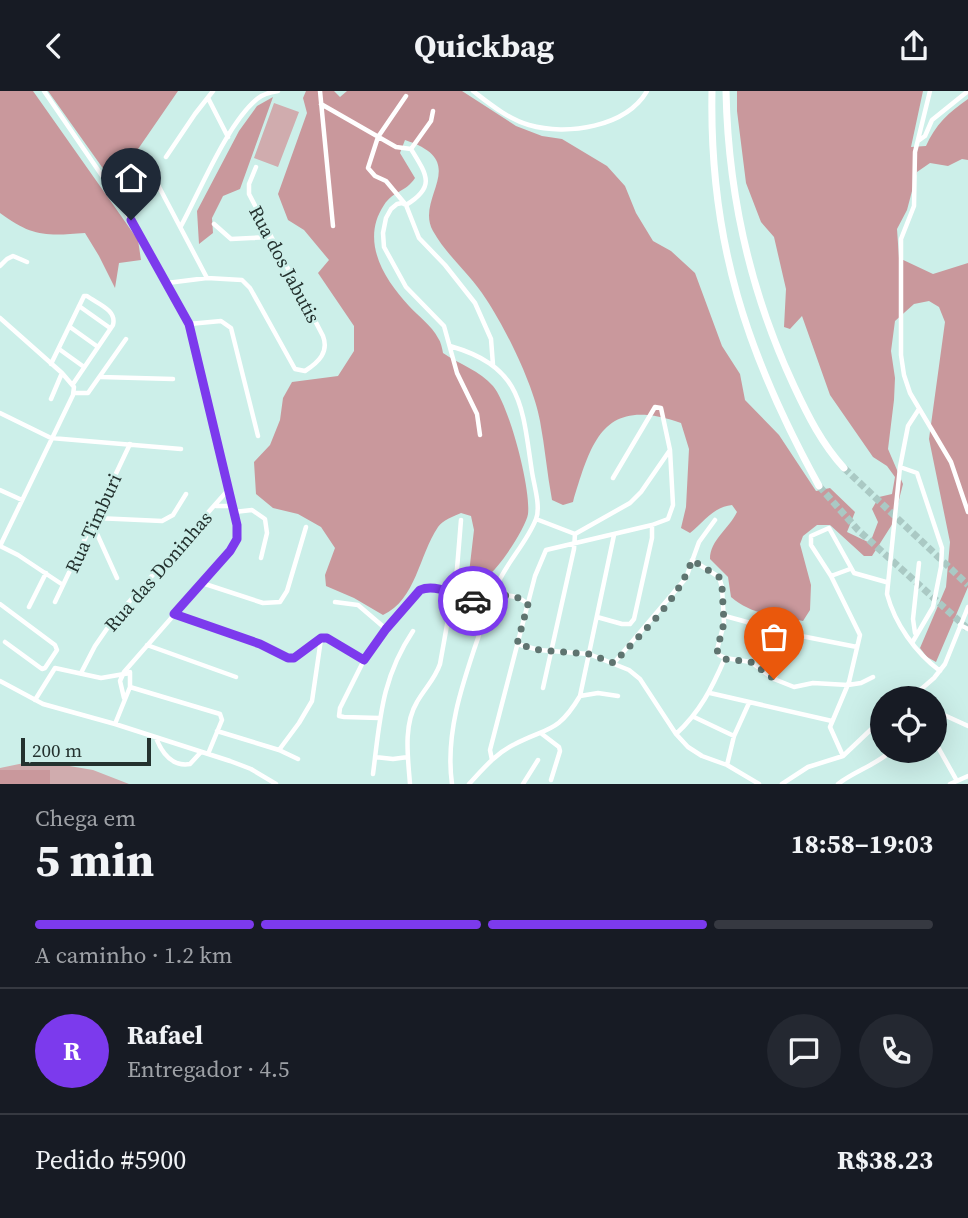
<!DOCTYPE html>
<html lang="pt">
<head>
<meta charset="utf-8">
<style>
  :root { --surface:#171b24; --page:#242831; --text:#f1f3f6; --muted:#9ea1a6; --line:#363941; --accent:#7c3aed }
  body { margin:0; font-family:"Source Serif 4",serif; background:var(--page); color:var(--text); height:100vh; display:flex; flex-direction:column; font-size:26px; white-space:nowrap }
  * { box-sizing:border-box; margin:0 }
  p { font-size:23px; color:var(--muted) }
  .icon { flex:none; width:38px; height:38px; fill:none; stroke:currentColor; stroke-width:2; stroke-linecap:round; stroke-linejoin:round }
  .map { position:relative; height:693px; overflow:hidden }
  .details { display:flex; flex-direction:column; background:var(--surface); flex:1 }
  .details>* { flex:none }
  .buttons { position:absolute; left:870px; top:595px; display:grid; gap:14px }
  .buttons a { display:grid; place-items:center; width:77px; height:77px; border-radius:50%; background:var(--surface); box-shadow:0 7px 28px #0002; font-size:35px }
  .scale { position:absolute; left:21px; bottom:18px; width:130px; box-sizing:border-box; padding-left:7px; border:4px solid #24322f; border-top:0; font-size:19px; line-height:24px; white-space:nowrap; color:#24322f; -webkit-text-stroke:5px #ccefe9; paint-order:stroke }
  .pin { position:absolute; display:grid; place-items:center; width:60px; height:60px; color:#fff; margin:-72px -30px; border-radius:50% 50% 50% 0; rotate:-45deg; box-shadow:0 0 7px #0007 }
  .pin .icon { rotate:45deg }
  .courier { position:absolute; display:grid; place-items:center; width:70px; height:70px; margin:-35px; border:5px solid #7c3aed; border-radius:50%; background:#fff; color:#222; box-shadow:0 2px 9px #0007 }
  .headline em { font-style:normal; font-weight:700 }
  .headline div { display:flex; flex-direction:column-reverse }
  .headline { display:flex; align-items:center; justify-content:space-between; height:119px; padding:0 35px }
  h1 { font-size:46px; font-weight:700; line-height:52px }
  .bar { display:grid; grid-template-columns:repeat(4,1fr); gap:10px 7px; align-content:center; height:84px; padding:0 35px }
  .bar i { height:9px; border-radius:5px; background:var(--line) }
  .bar .active { background:var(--accent) }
  .bar p { grid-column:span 4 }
  .line { display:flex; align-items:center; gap:18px; padding:0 35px; border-top:2px solid var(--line) }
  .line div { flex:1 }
  .round { display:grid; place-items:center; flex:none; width:74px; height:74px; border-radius:37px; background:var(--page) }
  header { display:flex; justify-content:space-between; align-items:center; height:91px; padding:0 35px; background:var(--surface); font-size:32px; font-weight:700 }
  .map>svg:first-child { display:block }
</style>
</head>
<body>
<header><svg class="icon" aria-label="back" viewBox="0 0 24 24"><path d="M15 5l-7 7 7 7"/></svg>Quickbag<svg class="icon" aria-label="share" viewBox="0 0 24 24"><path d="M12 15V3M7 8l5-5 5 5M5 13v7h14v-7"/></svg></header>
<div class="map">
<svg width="968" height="693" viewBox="0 0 968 693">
  <rect width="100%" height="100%" fill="#ccefe9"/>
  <!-- green -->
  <path fill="#d0acae" d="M274,12L299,21L278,76L254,67Z
    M46,671L93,679L129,693H0V677L24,672Z"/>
  <!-- forest -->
  <path fill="#c9989c" d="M0,0H33L138,149L141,169L119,172L115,197L99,165L85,142C47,145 32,146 0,122Z
    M48,0H178L114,93Z
    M306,0H334L340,6L347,0H462L516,35L542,45L562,48L607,75L625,95L636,122L653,150L671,160L695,182L722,255L740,283L745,309L779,344L816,400L830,397L855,421L847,441L870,452L878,431L872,418L879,406L892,403L895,386L887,375L873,366L830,304L802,225L790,238L784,236L786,198L774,146L761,131L746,92L737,20V0H923L911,56L926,55C935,34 949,21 968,8V69L962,68L948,75L930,72L917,81L907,119L897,138L899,167L933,183L968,172V496L936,571L927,566L920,557L946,496L950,451L929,348L945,231L939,216L929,210L914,213L895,230L891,260L895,287L894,309L888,358L903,393L893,432L872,465H864L830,434H817L803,445L800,453L811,494L810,519L803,530C777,524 753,525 731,506L728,486L710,468C710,449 729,438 737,421L732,414C713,416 704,431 690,442L681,437L686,416L689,358L681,332C604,305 592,348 573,411L563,414L552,409C547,383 545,356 540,330C534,295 506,238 486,208C471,184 447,165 433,140C414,106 473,71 405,49L400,62L415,87C406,101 393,100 384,114C360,150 384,188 409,215C418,225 432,235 438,247C441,251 442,257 443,262C459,273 480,280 493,295C509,314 531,397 528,423C526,436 499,478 487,485C484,487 480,487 477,487L469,482L474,439L471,425L461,422C454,425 443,429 438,436C419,464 416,509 383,524L354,507L326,495L325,484L335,457L321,436L298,423L273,417L256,403L254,371L270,354L280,329L283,307L292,291L338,285L354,260V235L318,182L329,169L304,139L288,129L278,103L307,22L303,7Z
    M273,6L240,98L223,105L212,127L213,142L199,153L197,120L239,40L257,15Z
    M0,679H50V693H0Z"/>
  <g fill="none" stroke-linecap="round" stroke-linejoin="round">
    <!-- highway-tunnel -->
    <path stroke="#aac9c4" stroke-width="7" stroke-dasharray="7 3.5" stroke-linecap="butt" d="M844,377L968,494
      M819,395L858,439L967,537"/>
    <!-- minor -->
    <path stroke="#fff" stroke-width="4.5" d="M44,0L120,111L189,233L237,434V448L230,460L124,581L120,590L124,607
      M320,0L333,135
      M473,0C490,13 508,28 529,34C567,45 626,36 647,0
      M930,0L915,61L914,115L901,148V264L904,284L910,302L951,371L968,421
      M406,5L378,46L368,77L375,85L386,90L406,114L419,147L445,174L475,212L491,248L493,274
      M208,7L228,46
      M321,13L396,56L411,58L431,30L433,20
      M918,50L925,45L932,29L968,0
      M411,58C427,84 436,96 406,114L402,112L397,113L391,118L386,127L383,142L384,156L406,196L444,235L457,282L477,323L480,344
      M166,66L195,23L213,0
      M137,77L148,82L158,94L207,187
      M214,133L231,148L270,146
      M181,135C200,100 227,33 257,8C263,3 271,1 278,0
      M0,175L7,168L13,165L27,171
      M167,192L207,187L242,189L250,197L295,278L305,280C319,271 329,261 323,245L249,103V93L256,76
      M79,215L110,237
      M0,227L62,282L74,296L73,304L0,455
      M189,233L221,230L231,237L258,345
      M70,236L98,256
      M450,255C523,276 522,315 532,381C534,394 541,416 536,428C528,449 510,468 500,488C490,506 484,527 478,547C462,594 445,643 452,693
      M59,258L84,276
      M51,273L84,205H87C98,213 117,219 113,234L73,293
      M101,286L173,288
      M74,302H88L126,248
      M51,308L62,282
      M0,322L51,347L181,358
      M900,376L887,503C895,533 915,561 940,580
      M0,399L22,409
      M216,415H232
      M234,421L252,419L265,428L267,442L261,467
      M96,427L162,430L173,424L186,403
      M536,428L575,443L630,412L641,401L670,359L661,317L655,316L613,387
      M93,434L117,487
      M0,455L18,464L63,494
      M692,469L719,486L722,496L724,532L717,559L719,564L725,567L751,571L774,588L794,596L813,592L848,594L861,592L873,586
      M831,485L811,454V445L829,437L854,482L886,491
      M202,492L263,512L280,511L287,500L306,436
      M492,508C505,502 517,504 528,513
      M55,511L130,353
      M335,511L358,514L386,538
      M0,513L55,554L57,559L45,577L42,578L5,551
      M29,516L46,482
      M174,523L260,553L288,567H294L321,547H327L364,569
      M725,525L791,543L857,556
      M597,526L622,533H630L634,528L652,447V434
      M960,534L968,538
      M915,542L913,528L919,472
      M912,552L933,516L941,476L942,457L917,382L900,376L908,335L919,318
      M517,553L539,559L589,563L629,579L640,588L676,643L688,656L702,665L727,674L759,693
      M147,554L236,586
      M614,572L686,487L699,451L715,429
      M81,582L95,555L113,529L228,399
      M774,588L786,564L791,543
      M0,590L43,613L115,633L230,670L251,678L276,693
      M130,596L220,623L222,629L208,663
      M543,597L574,458L575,443
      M710,602L832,630
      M580,605L598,602L618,605
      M911,607L934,587L945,573L968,516
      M35,609L55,577L101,587L130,582
      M944,624L968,635
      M694,626L734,645
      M379,627L344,626L339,625L340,617L364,569L412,505L426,496L489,514
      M115,633L130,596V581
      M217,640L279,659L298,668
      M542,643L559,656L560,660L551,689
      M676,643C700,621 712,597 725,567
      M156,647C162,662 172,676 190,673L201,661
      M934,649L957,690
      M279,659L299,632L312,610L321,548
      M843,665L830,636L849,591L860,544L831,485L850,478
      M375,666L393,668L408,666
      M492,669L490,659L535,485L546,459L652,434L668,428L673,414L670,359
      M727,674L734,645L749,612
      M373,683C380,629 381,588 413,540
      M410,693C408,667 403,634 417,611C425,597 435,588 440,573L457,478L461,429
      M469,693C483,678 496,662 515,653C548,636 558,642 580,605L614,444
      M523,693L538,669
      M782,693L808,676L843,665L882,628
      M838,693C855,680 876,674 891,660
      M950,693L968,685"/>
    <!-- highway -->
    <path stroke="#fff" stroke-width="7" d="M712,0C709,150 747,264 819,395
      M726,0C728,102 751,203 794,295C808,325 822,353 844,377"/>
  </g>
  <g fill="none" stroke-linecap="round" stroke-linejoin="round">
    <!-- done -->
    <path stroke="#5f7470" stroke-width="7" stroke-dasharray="0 12.6" d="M473,510L489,514L491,508C505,502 517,504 528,513L517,553L539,559L589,563L614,572C642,541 679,509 692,469L719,486L722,496L724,532L717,559L719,564L725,568L751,571L774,588"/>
    <!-- route -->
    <path stroke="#7c3aed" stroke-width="9" d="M131,129L189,233L237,434V448L230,460L174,523L260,553L288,567H294L321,547H327L364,569L386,538L420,499C436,492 457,505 473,510"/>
  </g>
  <g text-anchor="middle" stroke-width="5" stroke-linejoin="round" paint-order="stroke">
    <!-- street labels -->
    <g font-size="19" fill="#24322f" stroke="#ccefe9">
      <text transform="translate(285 173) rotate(62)" y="7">Rua dos Jabutis</text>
      <text transform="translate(93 432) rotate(-65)" y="7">Rua Timburi</text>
      <text transform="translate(158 480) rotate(-49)" y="7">Rua das Doninhas</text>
    </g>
  </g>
</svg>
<div class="buttons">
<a><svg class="icon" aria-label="locate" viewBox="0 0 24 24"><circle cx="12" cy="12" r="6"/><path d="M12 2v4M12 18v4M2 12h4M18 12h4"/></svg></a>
</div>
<div class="scale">200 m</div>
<div class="pin" style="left:774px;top:588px;background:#ea580c"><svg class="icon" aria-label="bag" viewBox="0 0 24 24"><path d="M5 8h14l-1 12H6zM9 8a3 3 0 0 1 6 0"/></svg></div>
<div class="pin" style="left:131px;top:129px;background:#1f2937"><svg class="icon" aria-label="home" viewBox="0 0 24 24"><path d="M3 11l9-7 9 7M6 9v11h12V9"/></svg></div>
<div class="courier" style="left:473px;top:510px"><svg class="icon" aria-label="car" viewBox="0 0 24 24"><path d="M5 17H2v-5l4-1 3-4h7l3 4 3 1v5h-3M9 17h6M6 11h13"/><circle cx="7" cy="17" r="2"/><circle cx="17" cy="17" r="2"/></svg></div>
</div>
<section class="details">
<div class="headline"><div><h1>5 min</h1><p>Chega em</p></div><em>18:58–19:03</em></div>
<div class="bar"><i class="active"></i><i class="active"></i><i class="active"></i><i></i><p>A caminho · 1.2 km</p></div>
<div class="line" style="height:126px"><b class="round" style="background:var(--accent);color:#fff">R</b><div><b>Rafael</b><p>Entregador · 4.5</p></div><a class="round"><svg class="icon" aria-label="chat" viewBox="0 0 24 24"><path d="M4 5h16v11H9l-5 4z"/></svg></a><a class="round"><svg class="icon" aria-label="phone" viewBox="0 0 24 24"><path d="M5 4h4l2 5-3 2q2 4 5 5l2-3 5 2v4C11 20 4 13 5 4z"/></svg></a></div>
<div class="line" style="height:91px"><div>Pedido #5900</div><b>R$38.23</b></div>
</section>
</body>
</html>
